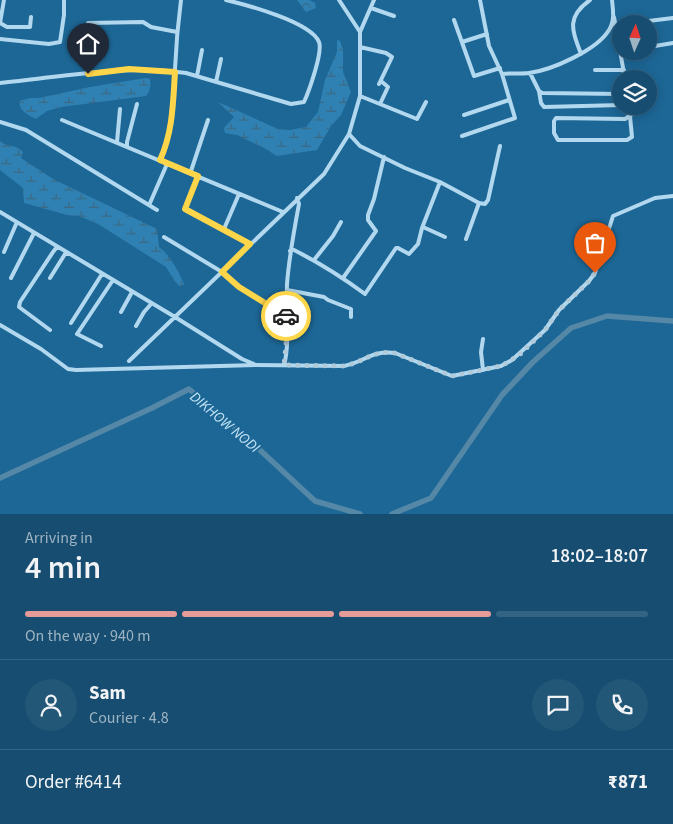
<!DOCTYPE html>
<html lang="en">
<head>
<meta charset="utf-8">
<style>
  :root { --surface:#164d70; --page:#235778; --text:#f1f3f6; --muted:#9eb4c3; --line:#356483; --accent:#e69b98 }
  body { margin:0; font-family:"Source Sans 3",sans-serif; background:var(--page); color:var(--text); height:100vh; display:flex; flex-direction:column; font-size:19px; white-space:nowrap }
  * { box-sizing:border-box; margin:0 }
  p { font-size:16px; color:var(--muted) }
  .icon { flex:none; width:28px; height:28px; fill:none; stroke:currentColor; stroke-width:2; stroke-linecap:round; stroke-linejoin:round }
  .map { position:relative; height:514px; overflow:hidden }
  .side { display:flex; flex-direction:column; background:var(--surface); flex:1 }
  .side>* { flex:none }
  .needle { width:32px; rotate:3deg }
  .tools { position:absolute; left:612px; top:15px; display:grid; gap:10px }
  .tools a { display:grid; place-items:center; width:45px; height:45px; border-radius:50%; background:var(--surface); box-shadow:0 2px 12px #0003,0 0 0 1px var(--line); font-size:25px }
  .pin { position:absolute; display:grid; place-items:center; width:42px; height:42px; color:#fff; margin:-51px -21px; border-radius:50% 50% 50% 0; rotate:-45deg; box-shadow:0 0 5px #0007 }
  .pin .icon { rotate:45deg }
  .courier { position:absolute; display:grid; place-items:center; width:50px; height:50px; margin:-25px; border:4px solid #ffd54a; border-radius:50%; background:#fff; color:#222; box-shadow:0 1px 6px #0007 }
  .overview em { font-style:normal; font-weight:600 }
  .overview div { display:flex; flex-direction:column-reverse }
  .overview { display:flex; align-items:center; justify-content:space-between; height:85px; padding:0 25px }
  h1 { font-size:32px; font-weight:600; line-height:38px }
  .bar { display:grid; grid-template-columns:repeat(4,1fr); gap:8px 5px; align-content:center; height:60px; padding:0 25px }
  .bar i { height:6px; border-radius:4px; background:var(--line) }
  .bar .current { background:var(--accent) }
  .bar p { grid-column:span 4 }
  .line { display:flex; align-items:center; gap:12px; padding:0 25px; border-top:1px solid var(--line) }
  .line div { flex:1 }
  .round { display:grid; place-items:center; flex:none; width:52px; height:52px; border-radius:26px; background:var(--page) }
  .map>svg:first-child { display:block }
</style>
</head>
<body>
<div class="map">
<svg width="673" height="514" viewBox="0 0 673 514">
  <defs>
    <pattern id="forest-crowns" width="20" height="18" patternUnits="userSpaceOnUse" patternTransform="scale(1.25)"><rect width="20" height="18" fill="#2e81b2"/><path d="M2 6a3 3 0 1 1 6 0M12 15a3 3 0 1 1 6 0" fill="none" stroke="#3c6984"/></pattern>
    <pattern id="wetland-marsh" width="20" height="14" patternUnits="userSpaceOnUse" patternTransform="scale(1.25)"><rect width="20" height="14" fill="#2e81b2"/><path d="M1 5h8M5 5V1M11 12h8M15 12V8" fill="none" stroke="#3c6984"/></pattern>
  </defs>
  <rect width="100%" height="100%" fill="#1d6796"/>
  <!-- forest -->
  <path fill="url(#forest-crowns)" d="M297,0H309L315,3L316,8L306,12Z"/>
  <!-- wetland -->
  <path fill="url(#wetland-marsh)" d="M337,40L340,41L343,49V72L351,92L341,115L331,126L317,150L277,156L264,148L237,135L225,133L224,128L234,117L218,102L278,129L290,130L306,127L318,112L325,80L337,52Z
    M146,78L150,79C151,86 150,91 146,96L61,107L47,111L36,119C27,114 20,112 19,101L31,98H39L90,87Z
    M0,141C8,148 14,143 23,152L21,158L53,179L157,229L159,247C170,255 179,272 184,284L180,287L174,280L166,267L98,224L79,216L67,215L24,203L23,188L0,170Z"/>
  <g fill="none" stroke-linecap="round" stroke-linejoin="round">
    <!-- river -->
    <path stroke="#5587a6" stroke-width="5.5" d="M0,478L152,408L189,389L247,438L315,501L360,514
      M392,514L431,498L502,395L533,362L571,328L607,316L673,321"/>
    <!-- minor -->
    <path stroke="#b2d8ef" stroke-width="4" d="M339,0L360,32
      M480,0L489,46L502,74C511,73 520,74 529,73C552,70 597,50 609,30C615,21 613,10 612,0
      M371,8L394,16
      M614,17L625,79
      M454,20L474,76L500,68
      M0,23L7,27H30L31,17
      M0,23L4,0
      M624,24L673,18
      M0,39L49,44L60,42L64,15V0
      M462,42L487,34
      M360,47L386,53L392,57L379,84
      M649,47L673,43
      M581,54C572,30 566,17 590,0
      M595,70H624
      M530,73L539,91L542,93L621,94
      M88,74V23L143,22L151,27L177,32
      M197,76L202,50
      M216,82L221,59
      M0,83C62,77 124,64 186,73L291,104L304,102C309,91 323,52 319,42C311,22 247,5 226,0
      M539,91L541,103L544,107L621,105
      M360,96L417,119L426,102
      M380,104L388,87L381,81
      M629,106L632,137L627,140H558L554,133V121L556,118L625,119L631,115
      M464,115L509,100
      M62,120L283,212
      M0,122L26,130L157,210
      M349,134L360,146L405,168L440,182L479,203L485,204L488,200L500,146
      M462,136L515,118L502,74
      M117,142L120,109
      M127,146V142L137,104
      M160,160C173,131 173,101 175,69C176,46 178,23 181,0
      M192,174L191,171L208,120
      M198,176L185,209L250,244
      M148,204L150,203L167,164
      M0,212L175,317L242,359L254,364
      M423,227L445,237
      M224,229L239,194
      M164,237L222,272L239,287L286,315
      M466,239L479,203
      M290,251L292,249C318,262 342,277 365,294L396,248H398L409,254L418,244L422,228L440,182
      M4,252L17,222
      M314,260L333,236L341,222
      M11,278L34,233
      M50,278L65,254H69
      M343,278L376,231L368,220V215L374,199L384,157
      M287,290L324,297L328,300L351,309V317
      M121,312L132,292
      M71,323L102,274
      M0,325L41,349L68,369L76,370L256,365L344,366C365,362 371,350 395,353L452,376L501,366L512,360L545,330L559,310L589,281L595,273L613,216L655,198L673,196
      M136,326L144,312L152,303
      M50,330L19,307L20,302L53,252L57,247
      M101,346L77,334L113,280
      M129,361L324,174L349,134L360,96V32L374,0
      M284,365C290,345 286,307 287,284C289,257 294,231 299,204L297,198
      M483,370L481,352L483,339"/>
  </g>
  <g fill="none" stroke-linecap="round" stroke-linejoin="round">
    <!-- done -->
    <path stroke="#b0cada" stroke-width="5" stroke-dasharray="0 9" d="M286,316V345L284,365L344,366C365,362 371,350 395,353L452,376L501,366L518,356L545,330L559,310L589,281L595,273"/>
    <!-- route -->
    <path stroke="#ffd54a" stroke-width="6" d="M88,74L129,69L175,72C173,102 173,132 160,160L198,176L185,209L250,244L222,272L239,287L286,316"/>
  </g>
  <g text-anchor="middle" stroke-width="4" stroke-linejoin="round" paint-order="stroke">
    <!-- water labels -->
    <g font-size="15" font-style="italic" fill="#c1e2f6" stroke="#1d6796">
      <text transform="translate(225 422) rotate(40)" y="5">DIKHOW NODI</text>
    </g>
  </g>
</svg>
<div class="tools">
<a><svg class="needle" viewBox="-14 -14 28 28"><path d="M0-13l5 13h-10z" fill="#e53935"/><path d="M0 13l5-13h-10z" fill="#9eb4c3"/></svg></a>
<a><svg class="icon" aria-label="layers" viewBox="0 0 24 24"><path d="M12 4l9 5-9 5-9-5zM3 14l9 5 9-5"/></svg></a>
</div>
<div class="pin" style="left:595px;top:273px;background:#ea580c"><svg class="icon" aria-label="bag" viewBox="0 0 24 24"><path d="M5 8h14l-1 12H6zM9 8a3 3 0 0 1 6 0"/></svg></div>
<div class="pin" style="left:88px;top:74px;background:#1f2937"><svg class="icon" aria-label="home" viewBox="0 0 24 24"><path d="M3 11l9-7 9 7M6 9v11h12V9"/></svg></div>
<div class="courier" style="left:286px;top:316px"><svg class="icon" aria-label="car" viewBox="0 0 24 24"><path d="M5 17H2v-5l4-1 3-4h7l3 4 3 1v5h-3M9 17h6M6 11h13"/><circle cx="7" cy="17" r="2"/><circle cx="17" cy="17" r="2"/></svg></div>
</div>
<section class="side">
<div class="overview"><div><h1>4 min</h1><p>Arriving in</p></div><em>18:02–18:07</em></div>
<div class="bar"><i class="current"></i><i class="current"></i><i class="current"></i><i></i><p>On the way · 940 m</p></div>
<div class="line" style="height:90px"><a class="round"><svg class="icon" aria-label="person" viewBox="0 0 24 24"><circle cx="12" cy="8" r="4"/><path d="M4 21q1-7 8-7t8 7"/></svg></a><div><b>Sam</b><p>Courier · 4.8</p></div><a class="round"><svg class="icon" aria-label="chat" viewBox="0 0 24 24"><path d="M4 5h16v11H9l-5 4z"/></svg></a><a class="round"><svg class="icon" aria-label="phone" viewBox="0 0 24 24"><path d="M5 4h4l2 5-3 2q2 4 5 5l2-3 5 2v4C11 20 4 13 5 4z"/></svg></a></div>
<div class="line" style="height:65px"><div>Order #6414</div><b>₹871</b></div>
</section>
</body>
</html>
